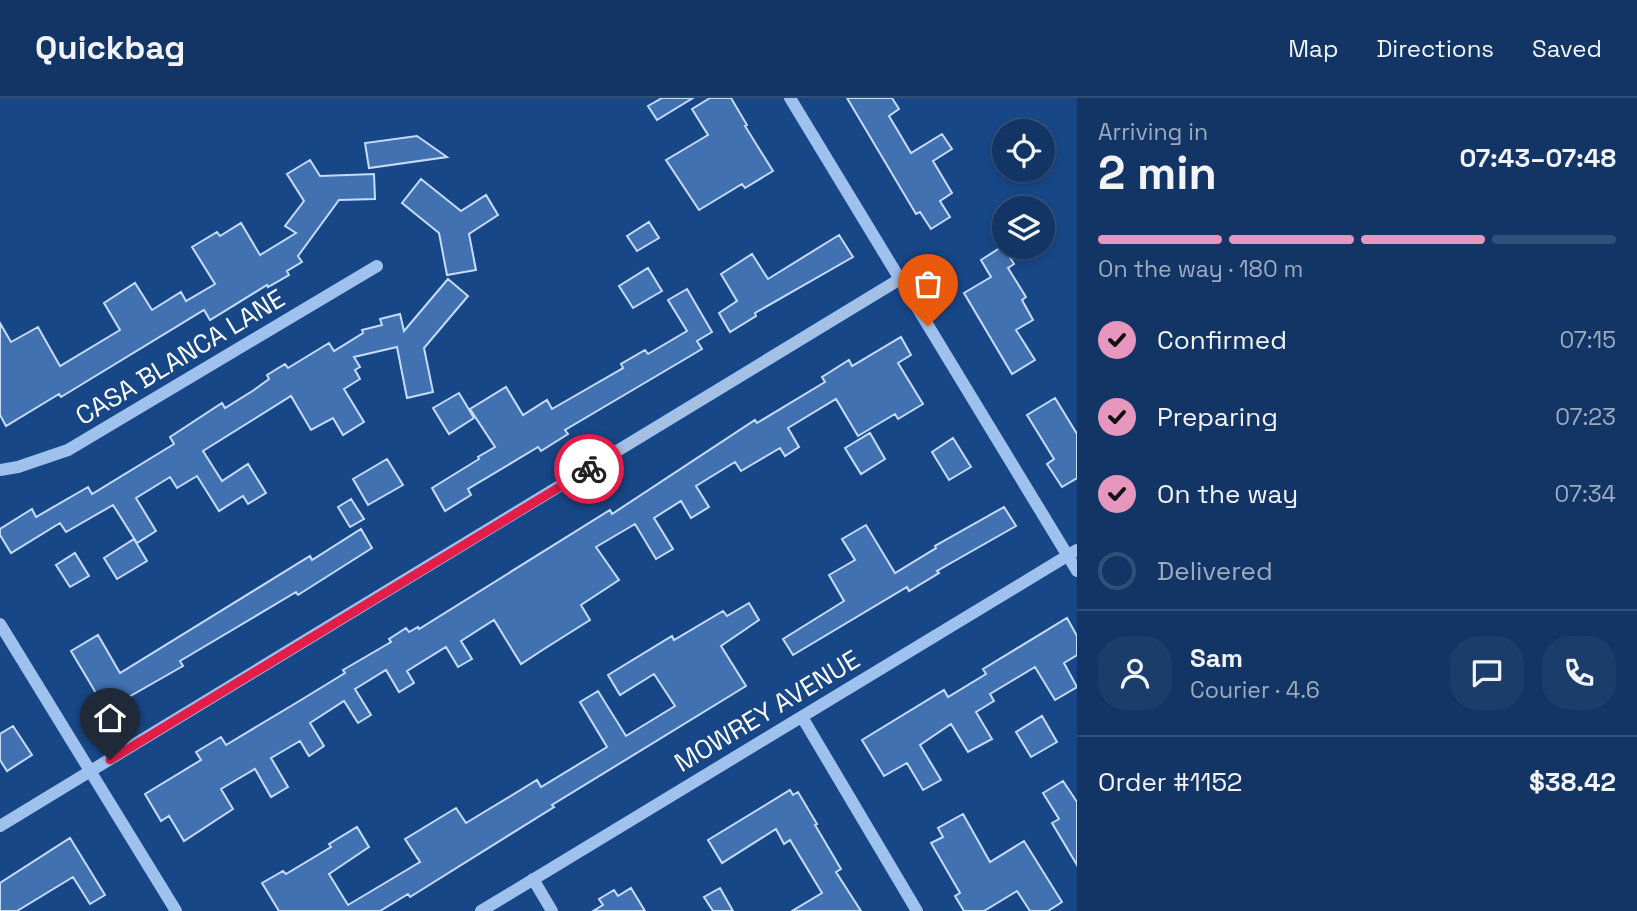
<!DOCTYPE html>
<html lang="en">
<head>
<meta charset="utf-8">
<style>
  :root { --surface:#123565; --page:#1b3d6b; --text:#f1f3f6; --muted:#9cabbf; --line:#315079; --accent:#e797bd }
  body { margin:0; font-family:"Space Grotesk",sans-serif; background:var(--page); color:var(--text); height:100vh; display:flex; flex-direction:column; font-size:26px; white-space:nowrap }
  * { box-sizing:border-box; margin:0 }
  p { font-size:23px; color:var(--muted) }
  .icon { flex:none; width:38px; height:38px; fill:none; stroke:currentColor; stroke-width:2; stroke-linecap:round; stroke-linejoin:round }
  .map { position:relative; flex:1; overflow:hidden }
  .sheet { display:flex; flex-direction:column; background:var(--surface); width:560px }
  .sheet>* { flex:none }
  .controls { position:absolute; left:992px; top:21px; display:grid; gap:14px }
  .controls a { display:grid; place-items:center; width:63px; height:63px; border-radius:50%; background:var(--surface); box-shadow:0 4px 10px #0003,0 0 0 2px var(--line); font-size:35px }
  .pin { position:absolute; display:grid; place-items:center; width:60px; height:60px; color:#fff; margin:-72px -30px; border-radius:50% 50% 50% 0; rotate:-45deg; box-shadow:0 0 7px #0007 }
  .pin .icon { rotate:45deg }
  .courier { position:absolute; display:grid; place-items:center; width:70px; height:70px; margin:-35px; border:5px solid #e11d48; border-radius:50%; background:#fff; color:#222; box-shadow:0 2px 9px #0007 }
  .head em { font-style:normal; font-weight:600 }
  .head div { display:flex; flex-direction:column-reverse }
  .head { display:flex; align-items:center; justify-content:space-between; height:119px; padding:0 21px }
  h1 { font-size:46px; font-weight:600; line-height:52px }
  .bar { display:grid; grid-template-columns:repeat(4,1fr); gap:10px 7px; align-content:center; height:84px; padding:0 21px }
  .bar i { height:9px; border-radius:5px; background:var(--line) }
  .bar .current { background:var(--accent) }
  .bar p { grid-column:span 4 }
  .line { display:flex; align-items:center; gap:18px; padding:0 21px; border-top:2px solid var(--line) }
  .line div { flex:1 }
  .round { display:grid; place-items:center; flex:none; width:74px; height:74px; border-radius:28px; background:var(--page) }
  ol { padding:0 21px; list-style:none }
  li { display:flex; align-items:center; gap:21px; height:77px }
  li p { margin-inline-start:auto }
  li .icon { padding:7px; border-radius:50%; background:var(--accent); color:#111; stroke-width:4 }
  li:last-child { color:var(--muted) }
  li i { width:38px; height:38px; border:4px solid var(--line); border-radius:50% }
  header { display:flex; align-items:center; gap:42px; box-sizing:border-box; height:98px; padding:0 35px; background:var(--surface); border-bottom:2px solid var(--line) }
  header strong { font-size:33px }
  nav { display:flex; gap:38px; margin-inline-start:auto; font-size:24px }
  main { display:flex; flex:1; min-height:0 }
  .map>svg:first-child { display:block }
</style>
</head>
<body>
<header>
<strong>Quickbag</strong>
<nav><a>Map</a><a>Directions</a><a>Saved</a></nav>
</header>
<main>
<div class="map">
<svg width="1077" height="813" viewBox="0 0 1077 813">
  <rect width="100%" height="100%" fill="#184787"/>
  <!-- building -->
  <path fill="#4171b1" stroke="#c5dcfa" stroke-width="2" d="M662,0H693L657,22L648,8Z
    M710,0H731L747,27L745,28L773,73L745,90L742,86L699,112L666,62L708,37L692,11Z
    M847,0H892L899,11L889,18L911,55L942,36L952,51L933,63L952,95L940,103L950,119L931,131L920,114L916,116Z
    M417,38L447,59L369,70L365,45Z
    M310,62L320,78L374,76L375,101L339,102L298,158L302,164L287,173L289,177L268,189L267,187L210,222L204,212L61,299L59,296L6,328L0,317V225L11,244L38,229L60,268L120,232L104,205L135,185L152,212L181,194L186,203L215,186L192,149L217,134L220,138L241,125L260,157L296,135L285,128L304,103L287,76Z
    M421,81L461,113L486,97L498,117L469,136L476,172L447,177L439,135L402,105Z
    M649,124L659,140L637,153L627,138Z
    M839,137L853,159L755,215L756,218L730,234L719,215L737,203L721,176L752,156L768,181Z
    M1003,148L1014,166L1008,170L1026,199L1022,202L1033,222L1016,232L1035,262L1012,276L964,195L991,179L981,162Z
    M648,170L662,193L633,210L619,188Z
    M448,181L468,198L424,250L433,294L407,300L397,249L354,259L360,269L355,272L360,281L344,291L364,324L343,337L333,320L311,332L291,298L203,353L222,383L248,366L266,395L248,406L243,398L219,413L197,378L177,390L170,379L136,400L156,433L137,445L113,407L66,434L60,425L11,455L0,437V431L32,411L36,419L88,389L92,396L174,346L170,339L222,305L225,310L254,292L269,281L267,277L285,266L288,270L329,245L334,253L363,235L362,232L382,227L380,221L400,216L404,233Z
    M687,191L712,234L697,243L702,251L565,332L568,336L541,353L538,349L468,391L471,397L445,413L432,390L479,361L478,359L495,349L470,311L506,289L523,317L547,302L552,311L623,270L621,266L645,252L648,256L687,233L668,202Z
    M901,239L911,257L898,265L923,306L898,321L895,316L858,338L836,301L788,330L799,349L785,358L780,350L741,373L735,364L696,388L709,409L691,420L681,403L654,420L673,451L656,461L635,426L596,449L619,482L581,507L590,522L544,551L521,566L494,522L461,543L472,561L458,569L446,549L407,573L414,585L399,594L386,572L355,591L371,617L358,625L344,603L310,625L324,648L309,658L300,643L271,660L288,689L271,699L255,671L221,691L233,711L184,743L169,718L161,723L145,696L201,662L196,654L221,639L226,647L296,605L345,575L343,572L391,544L389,541L406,530L409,534L418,529L419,531L610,412L612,416L755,322L757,325L825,284L822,279L849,262L852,268Z
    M459,295L474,320L449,336L433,310Z
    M1055,300L1077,336V380L1062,389L1047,366L1054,361L1027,317Z
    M870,335L885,361L861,376L845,350Z
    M953,340L971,369L949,382L932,354Z
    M387,361L403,387L368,407L353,381Z
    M351,401L364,421L350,429L338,409Z
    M1004,409L1016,428L937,473L939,475L909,493L907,489L793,557L783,541L844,503L829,477L855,462L842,441L866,427L895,475L936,450L935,448Z
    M361,431L372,450L298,497L296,494L180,563L183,568L106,612L71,553L98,537L120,575L310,458L312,462Z
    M134,441L147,463L117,481L104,460Z
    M75,455L89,478L70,489L56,467Z
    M749,505L759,522L721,548L746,588L552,707L554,709L410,799L408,796L380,813H279L262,785L283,773L286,776L331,749L329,746L357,729L369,749L329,776L348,807L420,764L405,741L456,710L466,725L537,682L541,689L607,649L580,604L598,593L626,638L675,608L654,576L620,597L608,577L672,538L674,542L723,513L727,518Z
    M1067,520L1077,538V557L1064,565L1077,589L1055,602L1035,569L990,596L994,603L976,614L992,641L968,654L951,626L920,647L941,682L923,692L907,665L884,678L862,642L944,592L948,599L986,576L983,571Z
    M1042,618L1057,644L1031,659L1016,634Z
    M13,628L32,657L7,673L0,662V636Z
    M1063,683L1077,704V767L1052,725L1059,721L1043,695Z
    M790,692L793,697L798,694L817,726L815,727L841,771L836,774L861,813H792L822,795L790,742L784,746L776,731L722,765L708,742Z
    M963,716L990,764L1024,743L1062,804L1048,813H1030L1017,793L984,813H964L955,798L960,795L931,745L943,739L938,730Z
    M70,740L105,797L90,806L73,779L17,813H0V785Z
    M631,790L645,813H593L603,807L599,801L614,792L618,798Z
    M720,790L733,813H713L704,799Z"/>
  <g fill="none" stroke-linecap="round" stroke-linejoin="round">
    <!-- minor -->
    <path stroke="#9fc1ed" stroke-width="12" d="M790,0L1077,473
      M0,372L18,369L68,352L377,168
      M0,526L176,813
      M802,619L917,813
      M0,728L900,181
      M533,781L552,813
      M481,813L1077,452"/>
  </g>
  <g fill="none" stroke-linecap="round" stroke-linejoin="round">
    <!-- done -->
    <path stroke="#aebfd5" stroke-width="7" stroke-dasharray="0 12.6" d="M589,371L900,181L928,228"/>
    <!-- route -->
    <path stroke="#e11d48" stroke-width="9" d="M110,662L589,371"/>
  </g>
  <g text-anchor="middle" stroke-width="5" stroke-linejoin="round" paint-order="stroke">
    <!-- street labels -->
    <g font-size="26" fill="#fff" stroke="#184787">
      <text transform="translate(180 259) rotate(-31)" y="9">CASA BLANCA LANE</text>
      <text transform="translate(767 613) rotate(-31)" y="9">MOWREY AVENUE</text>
    </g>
  </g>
</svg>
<div class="controls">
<a><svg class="icon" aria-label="locate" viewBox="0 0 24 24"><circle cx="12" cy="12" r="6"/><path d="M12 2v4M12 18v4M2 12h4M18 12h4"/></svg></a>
<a><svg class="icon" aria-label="layers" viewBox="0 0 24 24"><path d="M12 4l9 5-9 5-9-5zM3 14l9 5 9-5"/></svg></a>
</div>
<div class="pin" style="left:928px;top:228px;background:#ea580c"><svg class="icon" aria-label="bag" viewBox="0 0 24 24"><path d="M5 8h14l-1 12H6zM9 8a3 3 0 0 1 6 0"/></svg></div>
<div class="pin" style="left:110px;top:662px;background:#1f2937"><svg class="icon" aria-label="home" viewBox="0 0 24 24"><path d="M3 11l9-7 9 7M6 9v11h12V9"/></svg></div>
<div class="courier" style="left:589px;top:371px"><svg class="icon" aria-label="bike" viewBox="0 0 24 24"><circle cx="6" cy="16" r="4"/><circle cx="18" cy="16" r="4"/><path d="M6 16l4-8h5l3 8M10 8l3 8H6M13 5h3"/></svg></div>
</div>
<section class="sheet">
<div class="head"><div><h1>2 min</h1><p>Arriving in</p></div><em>07:43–07:48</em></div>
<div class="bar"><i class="current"></i><i class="current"></i><i class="current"></i><i></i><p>On the way · 180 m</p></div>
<ol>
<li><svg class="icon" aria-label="check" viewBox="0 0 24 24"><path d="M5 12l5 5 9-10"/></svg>Confirmed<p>07:15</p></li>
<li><svg class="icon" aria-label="check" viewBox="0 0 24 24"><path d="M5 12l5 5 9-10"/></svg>Preparing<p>07:23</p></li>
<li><svg class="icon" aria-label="check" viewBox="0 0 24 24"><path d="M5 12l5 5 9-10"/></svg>On the way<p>07:34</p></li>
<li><i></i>Delivered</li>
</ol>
<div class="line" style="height:126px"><a class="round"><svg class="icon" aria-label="person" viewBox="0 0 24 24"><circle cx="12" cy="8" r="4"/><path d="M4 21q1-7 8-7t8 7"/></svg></a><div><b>Sam</b><p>Courier · 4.6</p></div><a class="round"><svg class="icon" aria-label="chat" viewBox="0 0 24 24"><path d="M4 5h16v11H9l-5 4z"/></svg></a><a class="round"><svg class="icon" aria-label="phone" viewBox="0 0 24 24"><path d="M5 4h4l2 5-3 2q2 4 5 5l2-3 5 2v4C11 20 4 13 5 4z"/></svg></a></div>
<div class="line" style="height:91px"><div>Order #1152</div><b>$38.42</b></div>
</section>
</main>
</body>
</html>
